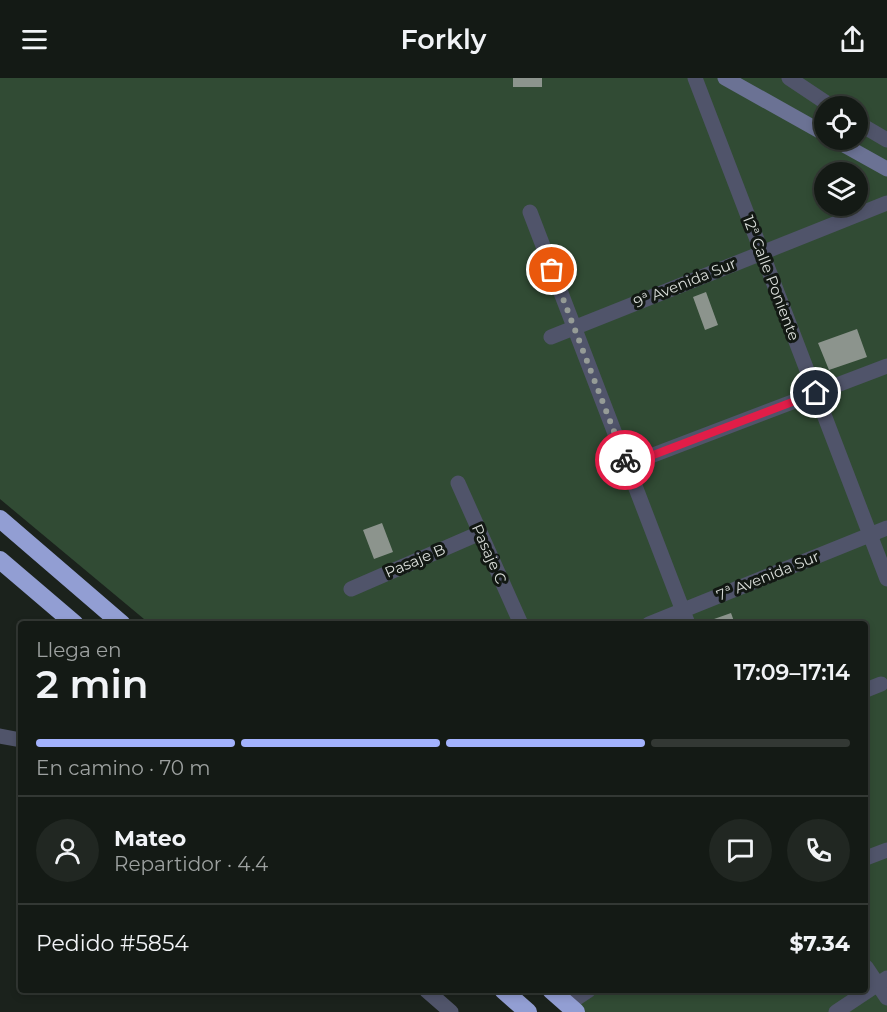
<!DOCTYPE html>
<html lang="es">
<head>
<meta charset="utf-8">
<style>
  :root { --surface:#141a15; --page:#212722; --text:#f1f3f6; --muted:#9da1a0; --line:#333834; --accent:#a3b2fd }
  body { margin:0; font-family:Montserrat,sans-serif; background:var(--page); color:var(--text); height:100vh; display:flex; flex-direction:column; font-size:22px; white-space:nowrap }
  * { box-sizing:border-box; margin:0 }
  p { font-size:20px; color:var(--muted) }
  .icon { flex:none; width:33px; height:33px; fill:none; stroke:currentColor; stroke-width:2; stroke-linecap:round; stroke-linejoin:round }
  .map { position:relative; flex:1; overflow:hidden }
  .drawer { position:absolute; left:18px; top:543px; width:850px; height:372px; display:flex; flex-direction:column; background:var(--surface); border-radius:6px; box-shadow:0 3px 9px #0003,0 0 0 2px var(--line) }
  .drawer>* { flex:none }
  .buttons { position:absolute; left:814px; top:18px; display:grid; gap:12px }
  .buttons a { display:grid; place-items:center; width:54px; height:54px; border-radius:50%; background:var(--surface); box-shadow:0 3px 9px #0003,0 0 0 2px var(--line); font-size:30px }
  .pin { position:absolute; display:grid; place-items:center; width:51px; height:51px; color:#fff; margin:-26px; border:3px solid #fff; border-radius:50%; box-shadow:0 2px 6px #0007 }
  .courier { position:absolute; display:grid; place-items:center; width:60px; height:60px; margin:-30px; border:4px solid #e11d48; border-radius:50%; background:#fff; color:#222; box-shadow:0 2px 8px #0007 }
  .head em { font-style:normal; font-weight:600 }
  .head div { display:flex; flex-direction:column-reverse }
  .head { display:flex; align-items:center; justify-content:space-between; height:102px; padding:0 18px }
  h1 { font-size:39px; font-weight:600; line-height:45px }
  .bar { display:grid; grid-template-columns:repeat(4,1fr); gap:9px 6px; align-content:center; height:72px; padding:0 18px }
  .bar i { height:8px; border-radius:4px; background:var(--line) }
  .bar .active { background:var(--accent) }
  .bar p { grid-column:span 4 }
  .line { display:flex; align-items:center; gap:15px; padding:0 18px; border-top:2px solid var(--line) }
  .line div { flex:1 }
  .round { display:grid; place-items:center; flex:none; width:63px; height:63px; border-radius:32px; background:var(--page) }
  header { display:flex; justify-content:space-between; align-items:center; height:78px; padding:0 18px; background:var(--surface); font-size:27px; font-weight:600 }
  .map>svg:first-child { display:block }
</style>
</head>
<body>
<header><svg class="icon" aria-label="menu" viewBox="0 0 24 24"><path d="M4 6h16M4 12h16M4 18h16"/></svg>Forkly<svg class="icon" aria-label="share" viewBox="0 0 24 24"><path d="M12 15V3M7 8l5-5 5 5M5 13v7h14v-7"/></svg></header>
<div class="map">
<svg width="887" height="934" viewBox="0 0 887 934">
  <rect width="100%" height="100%" fill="#1b221c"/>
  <!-- green -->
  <path fill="#314b34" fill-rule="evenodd" d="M0,0H887V934H575L551,912H866V546H150L0,421ZM825,28H858V62H825ZM825,94H858V128H825Z"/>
  <!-- building -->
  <path fill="#8c948d" d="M513,0H542V9H513Z
    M825,104V128H833L825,131L816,108Z
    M706,214L718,247L705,252L693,219Z
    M857,251L867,279L829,292L818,265Z
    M382,445L393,474L374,481L363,452Z
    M731,535L735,546H700Z"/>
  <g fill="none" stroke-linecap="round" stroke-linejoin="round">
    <!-- street -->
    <path stroke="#50546a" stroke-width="15" d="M695,0L887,501
      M789,0L831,28
      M858,45L887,62
      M530,134L688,546
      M551,259L887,125
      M627,387L887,288
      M458,405L521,546
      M351,511L480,455
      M649,546L887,450
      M866,612L881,606
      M0,658L21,662
      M866,780L887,772
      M866,889L887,920
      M426,912L451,934
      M568,926L589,912
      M836,934L887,900"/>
    <!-- secondary -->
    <path stroke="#6b7294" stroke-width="15" d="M725,0L825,56
      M835,62L887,91"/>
    <!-- highway -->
    <path stroke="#929ed3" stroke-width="18" d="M0,441L122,546
      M0,482L75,546
      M503,912L528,934
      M551,912L576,934"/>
  </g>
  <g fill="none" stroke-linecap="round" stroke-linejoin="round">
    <!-- done -->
    <path stroke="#969c97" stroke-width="6" stroke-dasharray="0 10.8" d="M552,192L625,382"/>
    <!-- route -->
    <path stroke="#e11d48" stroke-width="8" d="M625,382L627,387L816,315"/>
  </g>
  <g text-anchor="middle" stroke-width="6" stroke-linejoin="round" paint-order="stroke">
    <!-- street labels -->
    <g font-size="15" fill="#d9ddd9" stroke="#121813">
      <text transform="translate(771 200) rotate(69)" y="5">12ª Calle Poniente</text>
      <text transform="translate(685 205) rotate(-22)" y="5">9ª Avenida Sur</text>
      <text transform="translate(489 476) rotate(66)" y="5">Pasaje C</text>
      <text transform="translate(415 483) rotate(-23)" y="5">Pasaje B</text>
      <text transform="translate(768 498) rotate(-22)" y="5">7ª Avenida Sur</text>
    </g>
  </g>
</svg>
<div class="buttons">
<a><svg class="icon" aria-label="locate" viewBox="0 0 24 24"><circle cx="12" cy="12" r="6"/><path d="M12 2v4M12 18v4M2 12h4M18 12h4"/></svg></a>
<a><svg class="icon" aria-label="layers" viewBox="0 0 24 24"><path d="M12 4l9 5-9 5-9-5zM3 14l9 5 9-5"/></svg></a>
</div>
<div class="pin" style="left:552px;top:192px;background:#ea580c"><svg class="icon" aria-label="bag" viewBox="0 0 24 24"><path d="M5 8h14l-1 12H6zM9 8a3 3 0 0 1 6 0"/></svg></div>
<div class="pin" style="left:816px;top:315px;background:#1f2937"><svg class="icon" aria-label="home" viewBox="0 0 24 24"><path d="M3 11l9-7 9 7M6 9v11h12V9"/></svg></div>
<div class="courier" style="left:625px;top:382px"><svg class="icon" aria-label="bike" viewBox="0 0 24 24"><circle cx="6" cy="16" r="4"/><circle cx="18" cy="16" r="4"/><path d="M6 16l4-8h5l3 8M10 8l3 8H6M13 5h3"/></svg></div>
<section class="drawer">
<div class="head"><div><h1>2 min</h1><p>Llega en</p></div><em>17:09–17:14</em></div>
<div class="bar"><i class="active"></i><i class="active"></i><i class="active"></i><i></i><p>En camino · 70 m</p></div>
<div class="line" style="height:108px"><a class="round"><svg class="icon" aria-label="person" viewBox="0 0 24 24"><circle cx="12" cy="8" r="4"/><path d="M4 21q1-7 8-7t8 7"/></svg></a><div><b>Mateo</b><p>Repartidor · 4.4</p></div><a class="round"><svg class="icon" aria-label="chat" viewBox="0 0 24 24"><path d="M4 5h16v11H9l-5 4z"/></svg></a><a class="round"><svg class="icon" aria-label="phone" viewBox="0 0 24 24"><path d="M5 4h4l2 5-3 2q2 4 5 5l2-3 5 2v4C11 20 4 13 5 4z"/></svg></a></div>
<div class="line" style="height:78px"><div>Pedido #5854</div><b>$7.34</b></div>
</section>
</div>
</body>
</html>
